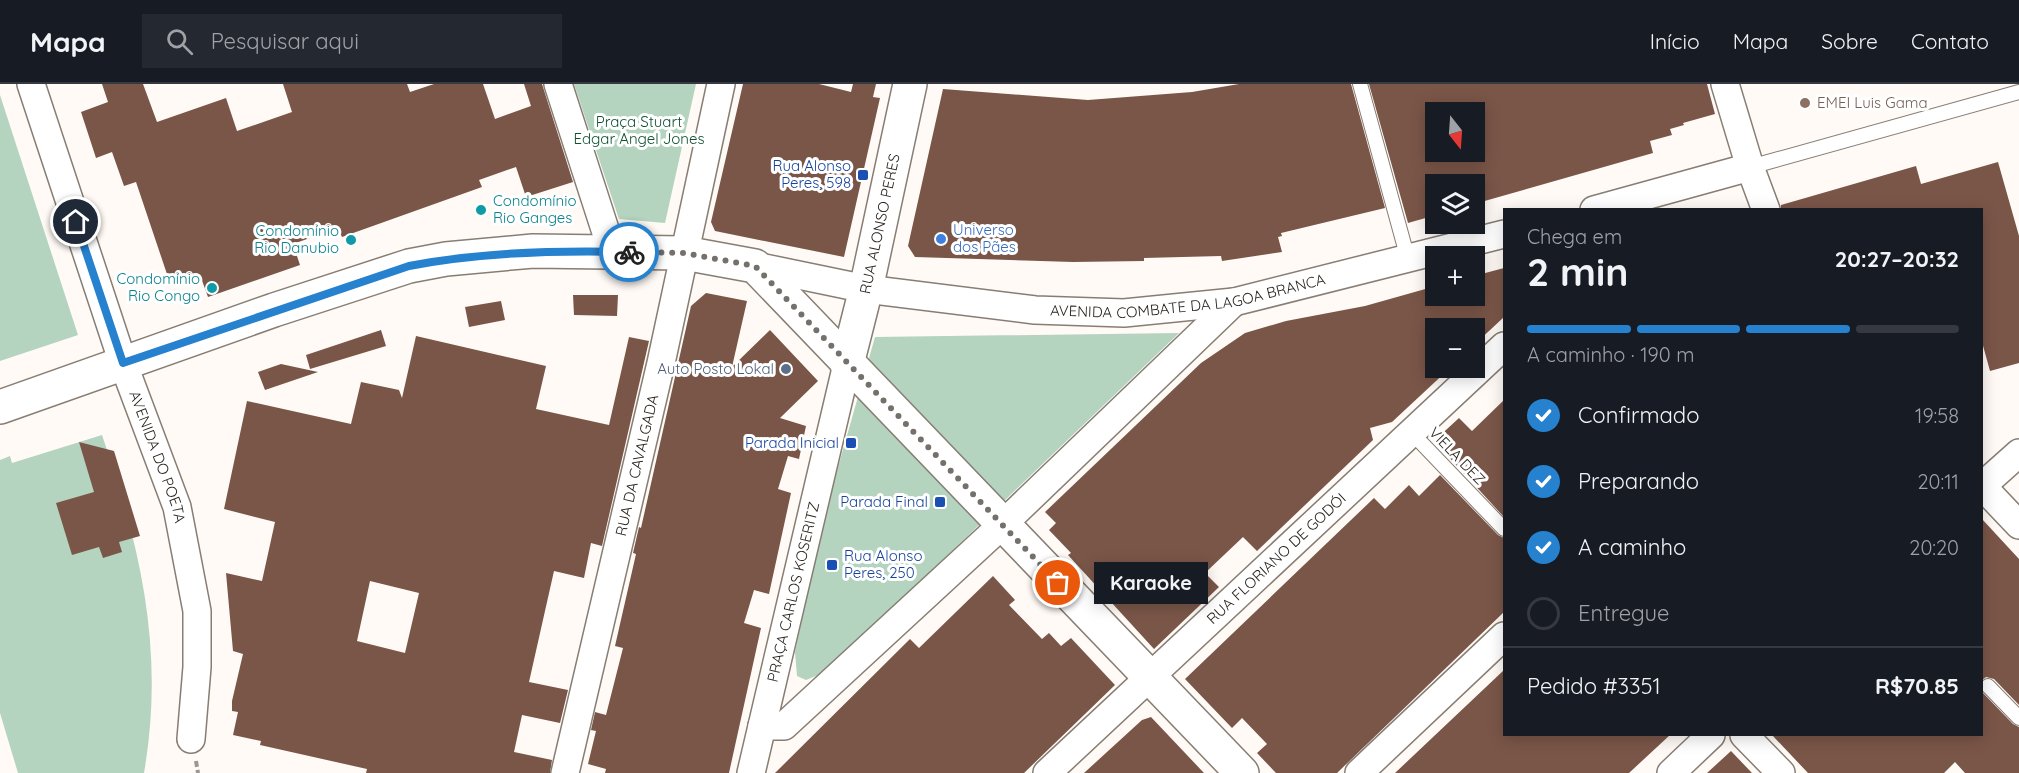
<!DOCTYPE html>
<html lang="pt">
<head>
<meta charset="utf-8">
<style>
  :root { --surface:#171b24; --page:#242831; --text:#f1f3f6; --muted:#9ea1a6; --line:#363941; --accent:#2681ce }
  body { margin:0; font-family:Quicksand,sans-serif; background:var(--page); color:var(--text); height:100vh; display:flex; flex-direction:column; font-size:22px; white-space:nowrap }
  * { box-sizing:border-box; margin:0 }
  p { font-size:20px; color:var(--muted) }
  .icon { flex:none; width:33px; height:33px; fill:none; stroke:currentColor; stroke-width:2; stroke-linecap:round; stroke-linejoin:round }
  .map { position:relative; flex:1; overflow:hidden }
  .details { position:absolute; left:1503px; top:124px; width:480px; height:528px; display:flex; flex-direction:column; background:var(--surface); border-radius:0px; box-shadow:0 3px 15px #0003 }
  .details>* { flex:none }
  .needle { width:39px; rotate:163deg }
  .buttons { position:absolute; left:1425px; top:18px; display:grid; gap:12px }
  .buttons a { display:grid; place-items:center; width:60px; height:60px; border-radius:0px; background:var(--surface); box-shadow:0 3px 15px #0003; font-size:30px }
  .pin { position:absolute; display:grid; place-items:center; width:51px; height:51px; color:#fff; margin:-26px; border:3px solid #fff; border-radius:50%; box-shadow:0 2px 6px #0007 }
  .courier { position:absolute; display:grid; place-items:center; width:60px; height:60px; margin:-30px; border:4px solid #2681ce; border-radius:50%; background:#fff; color:#222; box-shadow:0 2px 8px #0007 }
  .bubble { position:absolute; height:42px; border-radius:0px; background:var(--surface); box-shadow:0 3px 15px #0003; font-size:20px; font-weight:700; line-height:42px; text-align:center }
  .summary em { font-style:normal; font-weight:700 }
  .summary div { display:flex; flex-direction:column-reverse }
  .summary { display:flex; align-items:center; justify-content:space-between; height:102px; padding:0 24px }
  h1 { font-size:39px; font-weight:700; line-height:45px }
  .bar { display:grid; grid-template-columns:repeat(4,1fr); gap:9px 6px; align-content:center; height:72px; padding:0 24px }
  .bar i { height:8px; border-radius:4px; background:var(--line) }
  .bar .active { background:var(--accent) }
  .bar p { grid-column:span 4 }
  .line { display:flex; align-items:center; gap:15px; padding:0 24px; border-top:2px solid var(--line) }
  .line div { flex:1 }
  ol { padding:0 24px; list-style:none }
  li { display:flex; align-items:center; gap:18px; height:66px }
  li p { margin-inline-start:auto }
  li .icon { padding:6px; border-radius:50%; background:var(--accent); color:#fff; stroke-width:4 }
  li:last-child { color:var(--muted) }
  li i { width:33px; height:33px; border:3px solid var(--line); border-radius:50% }
  header { display:flex; align-items:center; gap:36px; box-sizing:border-box; height:84px; padding:0 30px; background:var(--surface); border-bottom:2px solid var(--line) }
  header strong { font-size:28px }
  nav { display:flex; gap:33px; margin-inline-start:auto; font-size:21px }
  .search { width:420px; height:54px; background:var(--page); display:flex; align-items:center; gap:15px; box-sizing:border-box; padding:0 21px; border-radius:0px; color:var(--muted); font-size:22px }
  .map>svg:first-child { display:block }
</style>
</head>
<body>
<header>
<strong>Mapa</strong>
<div class="search"><svg class="icon" aria-label="search" viewBox="0 0 24 24"><circle cx="10" cy="10" r="6"/><path d="M15 15l6 6"/></svg>Pesquisar aqui</div>
<nav><a>Início</a><a>Mapa</a><a>Sobre</a><a>Contato</a></nav>
</header>
<div class="map">
<svg width="2019" height="689" viewBox="0 0 2019 689">
  <rect width="100%" height="100%" fill="#fffaf5"/>
  <!-- green -->
  <path fill="#b4d4bf" d="M574,0H696L665,139L619,135Z
    M0,11L78,251L0,277Z
    M1179,249L826,588L806,596L797,592L795,568L821,443L875,253Z
    M102,351C141,465 165,568 144,689H18L0,629V376L10,372L12,379Z"/>
  <!-- building -->
  <path fill="#7a5648" fill-rule="evenodd" d="M102,0H143L157,38L226,14L237,47L292,28L283,0H407L410,8L434,0H483L495,35L531,22L524,0H542L573,98L526,113L516,83L479,96L482,103L342,153L338,144L293,160L300,181L208,213L200,191L171,202L136,98L124,102L112,68L96,74L81,28L108,18Z
    M743,0H819L851,8L853,0H876L873,13L880,14L844,173L715,147L711,138Z
    M1239,0H1351L1385,124L1281,149L1282,152L1278,153L1282,168L1222,177L1221,172L1144,174V177L1073,178L915,173L908,162L943,5L1088,16L1192,8Z
    M1369,0H1707L1715,30L1683,39L1684,41L1670,45L1672,51L1650,57L1653,69L1474,120V100H1436V131L1408,139ZM1436,28H1474V68H1436Z
    M1998,78L2019,152V279L1990,287L1982,258V126H1781V121L1916,82L1921,100Z
    M1504,184V233L1474,261V244H1436V284H1450L1392,338L1370,344L1373,356L1257,467L1243,453L1205,489L1219,503L1154,565L1068,471L1071,469L1049,446L1056,439L1045,428L1201,279L1245,249L1286,237L1365,222L1436,202V212H1474V192Z
    M706,209L747,217L732,283L770,246L818,297L780,334L806,342L799,375L788,372L778,405L791,409L769,510L754,506L744,539L761,544L729,689H605L606,685L588,680L596,647L591,646L595,628L606,631L623,564L615,562L636,470L633,469L639,443L641,444L691,222Z
    M573,211H618L617,232L574,231Z
    M501,217L505,236L469,243L465,223Z
    M381,246L386,262L310,285L306,271Z
    M416,252L546,282L536,325L609,341L629,253L649,257L602,462L591,459L584,494L554,487L529,598L568,606L560,639L522,631L514,668L552,676L550,689H366L367,685L260,661L261,657L233,651L238,628L232,627V617L243,570L233,567L226,489L262,497L275,438L224,425L247,317L351,340L361,298L399,306L402,314ZM370,497L419,509L405,569L357,557Z
    M281,280L318,288L265,306L258,288Z
    M1504,316V433L1434,357L1459,334L1472,347Z
    M79,358L114,367L140,452L119,458L122,468L103,474L99,463L72,471L56,419L94,408Z
    M1440,391L1498,451L1504,454V528L1337,689H1276L1257,669L1267,660L1242,634L1232,644L1185,595L1374,414L1385,425L1409,401L1419,412Z
    M1982,435L2019,475V621L1994,595L1986,593L1982,596Z
    M993,492L1015,516L1009,521L1042,555L1049,549L1061,562L1071,554L1115,601L1024,689H775L910,555L919,564Z
    M1504,586V651H1670L1629,689H1395Z
    M1982,608L2013,640L2019,643V689H1965L1955,678L1944,689H1808L1772,651H1982Z
    M1151,633L1204,689H1084L1142,636Z
    M1731,667L1752,689H1707Z"/>
  <g fill="none" stroke-linecap="round" stroke-linejoin="round">
    <!-- lane casing -->
    <g stroke="#877d73" stroke-width="16">
      <path id="lane" d="M1360,0L1408,175
        M1750,83L2019,8
        M1411,348L1504,445
        M1988,602L2019,634"/>
    </g>
    <!-- street casing -->
    <g stroke="#877d73" stroke-width="30">
      <g id="street">
        <path id="s1" d="M31,0L123,279L177,423L197,527V583L191,655"/>
        <path d="M558,0L612,167"/>
        <path d="M1725,0L1750,83L1766,126"/>
        <path d="M1594,126L1750,83"/>
        <path id="s2" d="M755,182L866,205L1035,226L1124,229L1234,218L1504,150"/>
        <path d="M1982,402L2019,441"/>
        <path d="M1982,402L2019,369"/>
        <path d="M762,642H784L1002,441L1234,218"/>
        <path d="M1744,651L1781,689"/>
        <path id="s3" d="M565,689L661,279L721,0"/>
        <path id="s4" d="M751,689L847,280"/>
        <path id="s5" d="M1047,689L1504,262"/>
        <path d="M1359,689L1504,552"/>
        <path d="M1671,689L1711,651"/>
      </g>
    </g>
    <!-- secondary casing -->
    <g stroke="#877d73" stroke-width="36">
      <g id="secondary">
        <path id="s6" d="M847,280L866,205L910,0"/>
        <path d="M0,323L274,226L409,182L446,175L533,167L684,169L755,182L1242,689"/>
      </g>
    </g>
    <!-- path -->
    <path stroke="#9a9691" stroke-width="4" stroke-dasharray="6 3" stroke-linecap="butt" d="M196,677L198,689"/>
    <!-- lane -->
    <use href="#lane" stroke="#fff" stroke-width="14"/>
    <!-- street -->
    <use href="#street" stroke="#fff" stroke-width="27"/>
    <!-- secondary -->
    <use href="#secondary" stroke="#fff" stroke-width="33"/>
  </g>
  <g fill="none" stroke-linecap="round" stroke-linejoin="round">
    <!-- done -->
    <path stroke="#74706b" stroke-width="6" stroke-dasharray="0 10.8" d="M629,168L684,169L755,182L1058,499"/>
    <!-- route -->
    <path stroke="#2681ce" stroke-width="8" d="M76,138L123,279L409,182C482,168 555,166 629,168"/>
  </g>
  <!-- markers -->
  <circle fill="#8d6e63" stroke="#fff" stroke-width="2" cx="1805" cy="19" r="6"/>
  <g fill="#1a4fb4" stroke="#fff" stroke-width="2">
    <rect x="857" y="85" width="12" height="12" rx="3"/>
    <rect x="845" y="353" width="12" height="12" rx="3"/>
    <rect x="934" y="412" width="12" height="12" rx="3"/>
    <rect x="826" y="475" width="12" height="12" rx="3"/>
  </g>
  <g fill="#0f9aa8" stroke="#fff" stroke-width="2">
    <circle cx="481" cy="126" r="6"/>
    <circle cx="351" cy="156" r="6"/>
    <circle cx="212" cy="204" r="6"/>
  </g>
  <circle fill="#3f7fe0" stroke="#fff" stroke-width="2" cx="941" cy="155" r="6"/>
  <circle fill="#5c6f8a" stroke="#fff" stroke-width="2" cx="786" cy="285" r="6"/>
  <g text-anchor="middle" stroke-width="6" stroke-linejoin="round" paint-order="stroke">
    <!-- education labels -->
    <g font-size="15" fill="#785e54" stroke="#fff" text-anchor="start">
      <text x="1817" y="24">EMEI Luis Gama</text>
    </g>
    <!-- park labels -->
    <g font-size="15" fill="#0f5031" stroke="#fff">
      <text x="639" y="43">Praça Stuart<tspan x="639" dy="17">Edgar Angel Jones</tspan></text>
    </g>
    <!-- transit labels -->
    <g font-size="15" fill="#164399" stroke="#fff" text-anchor="end">
      <text x="851" y="87">Rua Alonso<tspan x="851" dy="17">Peres, 598</tspan></text>
      <text x="839" y="364">Parada Inicial</text>
      <text x="928" y="423">Parada Final</text>
      <text x="844" y="477" text-anchor="start">Rua Alonso<tspan x="844" dy="17">Peres, 250</tspan></text>
    </g>
    <!-- culture labels -->
    <g font-size="15" fill="#0d838f" stroke="#fff" text-anchor="end">
      <text x="493" y="122" text-anchor="start">Condomínio<tspan x="493" dy="17">Rio Ganges</tspan></text>
      <text x="339" y="152">Condomínio<tspan x="339" dy="17">Rio Danubio</tspan></text>
      <text x="200" y="200">Condomínio<tspan x="200" dy="17">Rio Congo</tspan></text>
    </g>
    <!-- street labels -->
    <g font-size="15" fill="#292521" stroke="#fff">
      <text dy="5" stroke="none"><textPath href="#s6" startOffset="144">RUA ALONSO PERES</textPath></text>
      <text dy="5" stroke="none"><textPath href="#s2" startOffset="438">AVENIDA COMBATE DA LAGOA BRANCA</textPath></text>
      <text transform="translate(1457 372) rotate(46)" y="5">VIELA DEZ</text>
      <text dy="5" stroke="none"><textPath href="#s1" startOffset="394">AVENIDA DO POETA</textPath></text>
      <text dy="5" stroke="none"><textPath href="#s3" startOffset="316">RUA DA CAVALGADA</textPath></text>
      <text dy="5" stroke="none"><textPath href="#s5" startOffset="314">RUA FLORIANO DE GODÓI</textPath></text>
      <text dy="5" stroke="none"><textPath href="#s4" startOffset="186">PRAÇA CARLOS KOSERITZ</textPath></text>
    </g>
    <!-- shop labels -->
    <g font-size="15" fill="#366cbe" stroke="#fff" text-anchor="start">
      <text x="953" y="151">Universo<tspan x="953" dy="17">dos Pães</tspan></text>
    </g>
    <!-- service labels -->
    <g font-size="15" fill="#4e5e75" stroke="#fff" text-anchor="end">
      <text x="774" y="290">Auto Posto Lokal</text>
    </g>
  </g>
</svg>
<div class="buttons">
<a><svg class="needle" viewBox="-14 -14 28 28"><path d="M0-13l5 13h-10z" fill="#e53935"/><path d="M0 13l5-13h-10z" fill="#9ea1a6"/></svg></a>
<a><svg class="icon" aria-label="layers" viewBox="0 0 24 24"><path d="M12 4l9 5-9 5-9-5zM3 14l9 5 9-5"/></svg></a>
<a>+</a>
<a>−</a>
</div>
<div class="pin" style="left:1058px;top:499px;background:#ea580c"><svg class="icon" aria-label="bag" viewBox="0 0 24 24"><path d="M5 8h14l-1 12H6zM9 8a3 3 0 0 1 6 0"/></svg></div>
<div class="pin" style="left:76px;top:138px;background:#1f2937"><svg class="icon" aria-label="home" viewBox="0 0 24 24"><path d="M3 11l9-7 9 7M6 9v11h12V9"/></svg></div>
<div class="courier" style="left:629px;top:168px"><svg class="icon" aria-label="bike" viewBox="0 0 24 24"><circle cx="6" cy="16" r="4"/><circle cx="18" cy="16" r="4"/><path d="M6 16l4-8h5l3 8M10 8l3 8H6M13 5h3"/></svg></div>
<div class="bubble" style="left:1094px;top:478px;width:114px">Karaoke</div>
<section class="details">
<div class="summary"><div><h1>2 min</h1><p>Chega em</p></div><em>20:27–20:32</em></div>
<div class="bar"><i class="active"></i><i class="active"></i><i class="active"></i><i></i><p>A caminho · 190 m</p></div>
<ol>
<li><svg class="icon" aria-label="check" viewBox="0 0 24 24"><path d="M5 12l5 5 9-10"/></svg>Confirmado<p>19:58</p></li>
<li><svg class="icon" aria-label="check" viewBox="0 0 24 24"><path d="M5 12l5 5 9-10"/></svg>Preparando<p>20:11</p></li>
<li><svg class="icon" aria-label="check" viewBox="0 0 24 24"><path d="M5 12l5 5 9-10"/></svg>A caminho<p>20:20</p></li>
<li><i></i>Entregue</li>
</ol>
<div class="line" style="height:78px"><div>Pedido #3351</div><b>R$70.85</b></div>
</section>
</div>
</body>
</html>
